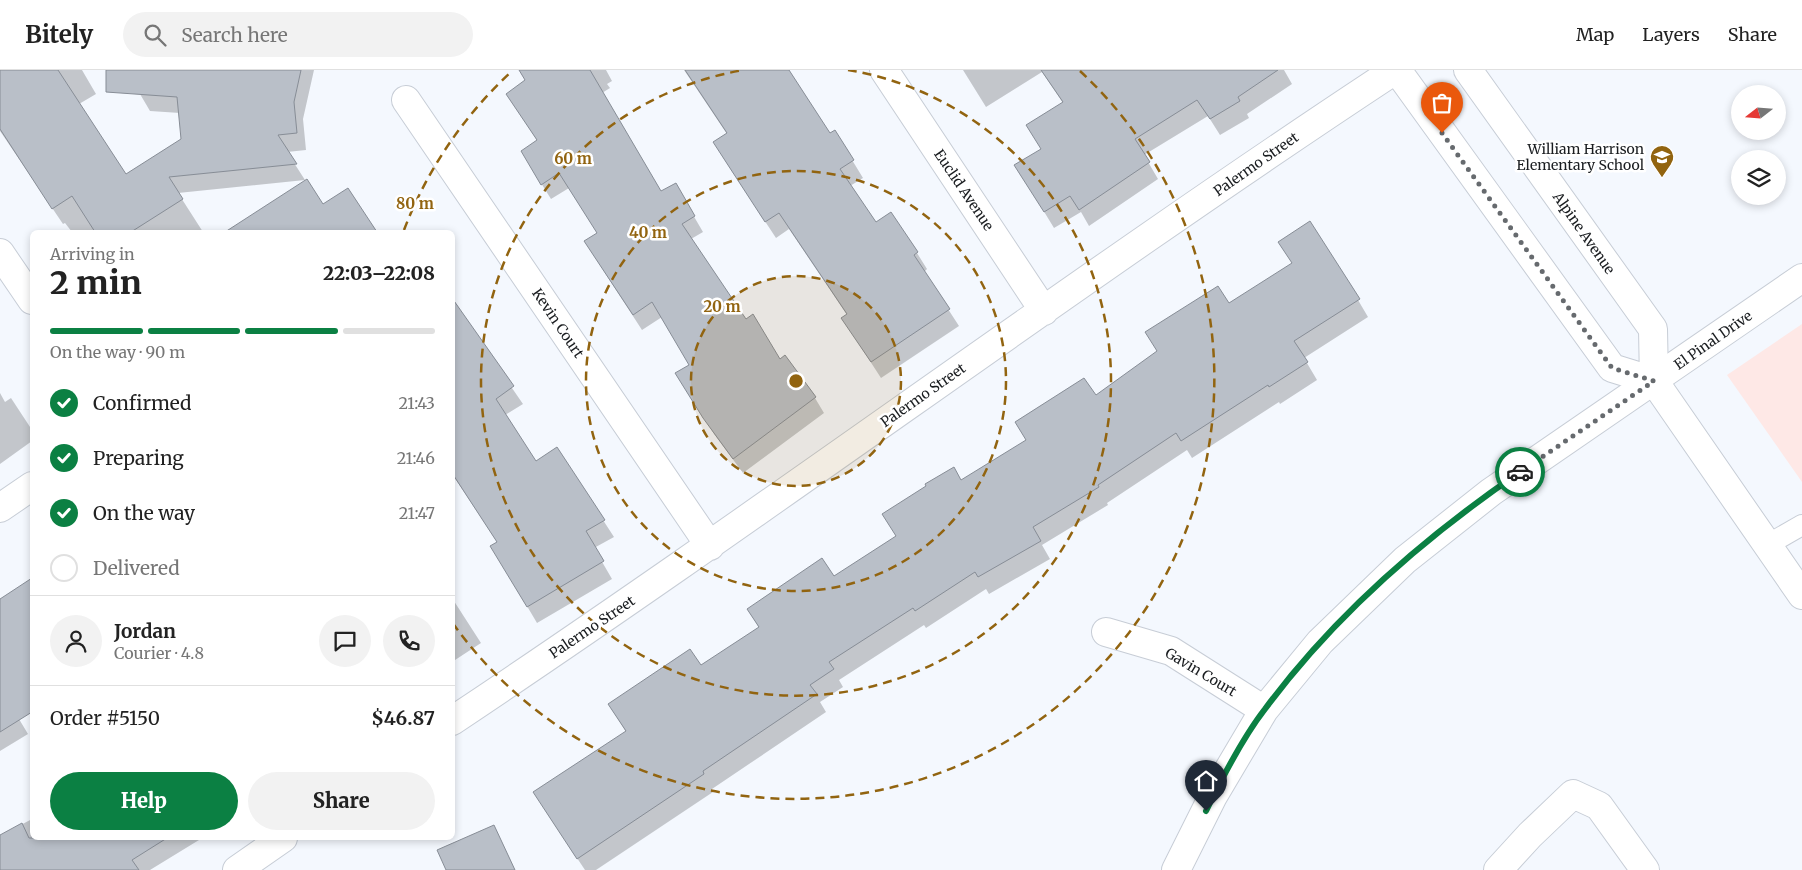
<!DOCTYPE html>
<html lang="en">
<head>
<meta charset="utf-8">
<style>
  :root { --surface:#fff; --page:#f2f2f2; --text:#222; --muted:#767676; --line:#e0e0e0; --accent:#0b8043 }
  body { margin:0; font-family:Merriweather,serif; background:var(--page); color:var(--text); height:100vh; display:flex; flex-direction:column; font-size:19px; white-space:nowrap }
  * { box-sizing:border-box; margin:0 }
  p { font-size:16px; color:var(--muted) }
  .icon { flex:none; width:28px; height:28px; fill:none; stroke:currentColor; stroke-width:2; stroke-linecap:round; stroke-linejoin:round }
  .map { position:relative; flex:1; overflow:hidden }
  .sheet { position:absolute; left:30px; top:160px; width:425px; height:610px; display:flex; flex-direction:column; background:var(--surface); border-radius:8px; box-shadow:0 2px 8px #0003 }
  .sheet>* { flex:none }
  .needle { width:32px; rotate:253deg }
  .tools { position:absolute; left:1731px; top:15px; display:grid; gap:10px }
  .tools a { display:grid; place-items:center; width:55px; height:55px; border-radius:50%; background:var(--surface); box-shadow:0 2px 8px #0003; font-size:25px }
  .pin { position:absolute; display:grid; place-items:center; width:42px; height:42px; color:#fff; margin:-51px -21px; border-radius:50% 50% 50% 0; rotate:-45deg; box-shadow:0 0 5px #0007 }
  .pin .icon { rotate:45deg }
  .courier { position:absolute; display:grid; place-items:center; width:50px; height:50px; margin:-25px; border:4px solid #0b8043; border-radius:50%; background:#fff; color:#222; box-shadow:0 1px 6px #0007 }
  .head em { font-style:normal; font-weight:800 }
  .head div { display:flex; flex-direction:column-reverse }
  .head { display:flex; align-items:center; justify-content:space-between; height:85px; padding:0 20px }
  h1 { font-size:32px; font-weight:800; line-height:38px }
  .bar { display:grid; grid-template-columns:repeat(4,1fr); gap:8px 5px; align-content:center; height:60px; padding:0 20px }
  .bar i { height:6px; border-radius:4px; background:var(--line) }
  .bar .current { background:var(--accent) }
  .bar p { grid-column:span 4 }
  .line { display:flex; align-items:center; gap:12px; padding:0 20px; border-top:1px solid var(--line) }
  .line div { flex:1 }
  .round { display:grid; place-items:center; flex:none; width:52px; height:52px; border-radius:26px; background:var(--page) }
  ol { padding:0 20px; list-style:none }
  li { display:flex; align-items:center; gap:15px; height:55px }
  li p { margin-inline-start:auto }
  li .icon { padding:5px; border-radius:50%; background:var(--accent); color:#fff; stroke-width:4 }
  li:last-child { color:var(--muted) }
  li i { width:28px; height:28px; border:2px solid var(--line); border-radius:50% }
  .primary-button { display:flex; gap:10px; margin-top:auto; padding:10px 20px }
  .primary-button a { flex:1; height:58px; border-radius:30px; background:var(--accent); color:#fff; font-size:20px; font-weight:800; line-height:58px; text-align:center }
  .primary-button a+a { background:var(--page); color:var(--text) }
  header { display:flex; align-items:center; gap:30px; box-sizing:border-box; height:70px; padding:0 25px; background:var(--surface); border-bottom:1px solid var(--line) }
  header strong { font-size:24px }
  nav { display:flex; gap:28px; margin-inline-start:auto; font-size:18px }
  .search { width:350px; height:45px; background:var(--page); display:flex; align-items:center; gap:12px; box-sizing:border-box; padding:0 18px; border-radius:28px; color:var(--muted); font-size:19px }
  .map>svg:first-child { display:block }
</style>
</head>
<body>
<header>
<strong>Bitely</strong>
<div class="search"><svg class="icon" aria-label="search" viewBox="0 0 24 24"><circle cx="10" cy="10" r="6"/><path d="M15 15l6 6"/></svg>Search here</div>
<nav><a>Map</a><a>Layers</a><a>Share</a></nav>
</header>
<div class="map">
<svg width="1802" height="800" viewBox="0 0 1802 800">
  <rect width="100%" height="100%" fill="#f4f8fe"/>
  <!-- industrial -->
  <path fill="#fee8e6" d="M1802,254V412L1727,305Z"/>
  <!-- shadow -->
  <path fill="#0003" d="M0,0H82L96,24L79,34L126,106L183,70L180,43L150,41L140,24L141,0H314L303,49L306,80L287,82L305,110L178,123L203,162H72L65,153L63,154L0,61Z
    M519,0H606L612,11L607,14L610,18L602,23L661,123L675,114L703,162L691,169L745,251L815,328L824,343L743,403L714,364L686,319L690,295L662,247L642,260L585,172L598,164L569,118L551,129L531,97L538,72L507,24L526,11Z
    M684,0H772L830,65L835,62L863,108L850,116L875,154L891,144L917,183L927,199L924,202L959,256L881,308L842,248L847,245L789,159L776,168L724,89L714,72L727,64Z
    M963,0H1284L1292,14L1247,44L1249,48L1220,65L1208,46L1144,85L1158,109L1089,156L1081,142L1054,158L1026,112L1063,33L1042,2L986,37Z
    M306,111L323,136L348,119L376,162H227Z
    M1280,173L1358,230L1368,247L1304,288L1317,310L1280,334L1279,332L1192,388L1187,380L1107,433L1108,435L1042,475L1050,489L989,524L986,519L926,558L924,555L839,610L843,617L820,632L826,642L712,719L713,722L596,800H585L545,740L626,662L609,634L701,597L759,558L748,539L834,508L897,467L961,411L1095,327L1228,235L1293,194Z
    M464,248L523,334L505,345L535,393L557,379L614,467L594,478L612,509L537,553L492,477L498,473L452,404Z
    M0,323L5,332L11,328L32,360V371L0,394Z
    M32,510V626L13,639L28,664L0,681V544L3,529Z
    M452,528L481,573L452,592Z
    M32,749V768H198L199,770L150,800H0V766Z
    M494,756L515,800H448Z"/>
  <!-- building -->
  <path fill="#b9bfc8" stroke="#878d96" d="M0,0H58L126,104L181,69L177,27L106,22V0H301L294,32L297,63L278,65L297,94L169,107L183,129L131,162H95L72,126L52,139L0,59Z
    M519,0H590L661,121L676,113L695,146L682,154L746,249L753,244L780,289L785,285L816,327L733,389L703,348L675,303L689,295L652,232L633,245L584,171L597,163L559,103L541,115L521,81L537,70L506,24L525,10Z
    M685,0H789L830,63L835,60L854,90L840,99L876,152L891,142L918,182L914,185L950,239L871,292L841,248L847,244L779,143L765,152L713,72L727,63Z
    M1041,0H1278L1238,27L1240,31L1210,49L1197,30L1135,69L1150,92L1079,140L1070,126L1044,142L1014,95L1041,79L1026,55L1063,32Z
    M307,109L323,134L348,118L377,162H225Z
    M1310,151L1360,229L1294,271L1308,292L1269,317L1268,315L1181,371L1176,363L1098,415L1099,417L1033,457L1041,471L978,507L975,502L915,541L913,538L829,592L834,599L810,615L817,624L703,701L704,704L577,789L533,722L626,661L608,634L690,579L701,595L759,557L747,539L822,488L834,506L896,466L882,444L926,416L925,414L954,397L961,410L1026,370L1015,352L1084,308L1096,325L1157,281L1145,262L1218,216L1229,233L1292,193L1278,172Z
    M452,228L514,316L496,329L536,391L557,377L605,450L586,461L604,491L527,537L490,476L497,472L452,403Z
    M32,508V642L0,662V529Z
    M22,753L29,768H167L132,790L139,800H0V765Z
    M494,755L515,800H446L437,780Z"/>
  <g fill="none" stroke-linecap="round" stroke-linejoin="round">
    <!-- lane casing -->
    <g stroke="#c7cdd6" stroke-width="22">
      <path id="lane" d="M1767,475L1802,455"/>
    </g>
    <!-- street casing -->
    <g stroke="#c7cdd6" stroke-width="30">
      <path id="street" d="M884,0L1044,241
        M406,30L710,476
        M0,183L32,230
        M0,438L32,416
        M1106,562L1171,581L1264,640
        M452,651C770,439 1076,210 1395,0
        M237,800L283,768
        M1176,800L1213,726L1264,640L1320,572L1405,490L1491,422L1802,208
        M1498,800L1530,765L1573,724L1599,736L1645,800"/>
    </g>
    <!-- secondary casing -->
    <g stroke="#c7cdd6" stroke-width="30">
      <path id="secondary" d="M1397,0L1612,298L1654,311
        M1468,0L1653,259L1654,311L1802,525"/>
    </g>
    <!-- lane -->
    <use href="#lane" stroke="#fff" stroke-width="20"/>
    <!-- street -->
    <use href="#street" stroke="#fff" stroke-width="28"/>
    <!-- secondary -->
    <use href="#secondary" stroke="#fff" stroke-width="28"/>
  </g>
  <g fill="none" stroke-linecap="round" stroke-linejoin="round">
    <!-- done -->
    <path stroke="#666a6e" stroke-width="5" stroke-dasharray="0 9" d="M1442,63L1612,298L1654,311L1520,402"/>
    <!-- route -->
    <path stroke="#0b8043" stroke-width="6" d="M1206,741C1221,710 1244,666 1265,639C1334,546 1425,467 1520,402"/>
  </g>
  <!-- distance rings -->
  <circle cx="796" cy="311" r="105" fill="#926410" fill-opacity=".12"/>
  <g fill="none" stroke="#926410" stroke-width="2.5" stroke-dasharray="9 6">
    <circle cx="796" cy="311" r="105"/>
    <circle cx="796" cy="311" r="210"/>
    <path d="M848 0A315 315 0 1 1 744 0"/>
    <path d="M404 160A420 420 0 0 1 512 1M1080 1A420 420 0 1 1 454 555"/>
  </g>
  <!-- icons -->
  <defs>
    <g id="school-pin" transform="scale(1.25)"><path d="M0 17L-7.5 6A9.5 9.5 0 1 1 7.5 6Z" fill="#926410" stroke="#fff"/><path d="M0-5L7-2L0 1L-7-2ZM-4 1L0 2.5L4 1V4Q0 6-4 4Z" fill="#fff"/></g>
  </defs>
  <g fill-rule="evenodd">
    <use href="#school-pin" x="1662" y="87"/>
  </g>
  <g text-anchor="middle" stroke-width="5" stroke-linejoin="round" paint-order="stroke">
    <!-- poi labels -->
    <g font-size="14" fill="#1a1d20" stroke="#fff" text-anchor="end">
      <text x="1644" y="84">William Harrison<tspan x="1644" dy="16">Elementary School</tspan></text>
    </g>
    <!-- street labels -->
    <g font-size="14" fill="#1a1d20" stroke="#fff">
      <text transform="translate(1256 94) rotate(-35)" y="5">Palermo Street</text>
      <text transform="translate(964 120) rotate(56)" y="5">Euclid Avenue</text>
      <text transform="translate(1584 163) rotate(55)" y="5">Alpine Avenue</text>
      <text transform="translate(558 253) rotate(56)" y="5">Kevin Court</text>
      <text transform="translate(1713 270) rotate(-35)" y="5">El Pinal Drive</text>
      <text transform="translate(923 325) rotate(-35)" y="5">Palermo Street</text>
      <text transform="translate(592 557) rotate(-34)" y="5">Palermo Street</text>
      <text transform="translate(1201 602) rotate(31)" y="5">Gavin Court</text>
    </g>
  </g>
  <circle cx="796" cy="311" r="8" fill="#926410" stroke="#fff" stroke-width="2.5"/>
  <g font-size="15" text-anchor="middle" font-weight="bold" fill="#926410" stroke="#fff" stroke-width="5" stroke-linejoin="round" paint-order="stroke">
    <text x="573" y="94">60 m</text>
    <text x="415" y="139">80 m</text>
    <text x="648" y="168">40 m</text>
    <text x="722" y="242">20 m</text>
  </g>
</svg>
<div class="tools">
<a><svg class="needle" viewBox="-14 -14 28 28"><path d="M0-13l5 13h-10z" fill="#e53935"/><path d="M0 13l5-13h-10z" fill="#767676"/></svg></a>
<a><svg class="icon" aria-label="layers" viewBox="0 0 24 24"><path d="M12 4l9 5-9 5-9-5zM3 14l9 5 9-5"/></svg></a>
</div>
<div class="pin" style="left:1442px;top:63px;background:#ea580c"><svg class="icon" aria-label="bag" viewBox="0 0 24 24"><path d="M5 8h14l-1 12H6zM9 8a3 3 0 0 1 6 0"/></svg></div>
<div class="pin" style="left:1206px;top:741px;background:#1f2937"><svg class="icon" aria-label="home" viewBox="0 0 24 24"><path d="M3 11l9-7 9 7M6 9v11h12V9"/></svg></div>
<div class="courier" style="left:1520px;top:402px"><svg class="icon" aria-label="car" viewBox="0 0 24 24"><path d="M5 17H2v-5l4-1 3-4h7l3 4 3 1v5h-3M9 17h6M6 11h13"/><circle cx="7" cy="17" r="2"/><circle cx="17" cy="17" r="2"/></svg></div>
<section class="sheet">
<div class="head"><div><h1>2 min</h1><p>Arriving in</p></div><em>22:03–22:08</em></div>
<div class="bar"><i class="current"></i><i class="current"></i><i class="current"></i><i></i><p>On the way · 90 m</p></div>
<ol>
<li><svg class="icon" aria-label="check" viewBox="0 0 24 24"><path d="M5 12l5 5 9-10"/></svg>Confirmed<p>21:43</p></li>
<li><svg class="icon" aria-label="check" viewBox="0 0 24 24"><path d="M5 12l5 5 9-10"/></svg>Preparing<p>21:46</p></li>
<li><svg class="icon" aria-label="check" viewBox="0 0 24 24"><path d="M5 12l5 5 9-10"/></svg>On the way<p>21:47</p></li>
<li><i></i>Delivered</li>
</ol>
<div class="line" style="height:90px"><a class="round"><svg class="icon" aria-label="person" viewBox="0 0 24 24"><circle cx="12" cy="8" r="4"/><path d="M4 21q1-7 8-7t8 7"/></svg></a><div><b>Jordan</b><p>Courier · 4.8</p></div><a class="round"><svg class="icon" aria-label="chat" viewBox="0 0 24 24"><path d="M4 5h16v11H9l-5 4z"/></svg></a><a class="round"><svg class="icon" aria-label="phone" viewBox="0 0 24 24"><path d="M5 4h4l2 5-3 2q2 4 5 5l2-3 5 2v4C11 20 4 13 5 4z"/></svg></a></div>
<div class="line" style="height:65px"><div>Order #5150</div><b>$46.87</b></div>
<div class="primary-button"><a>Help</a><a>Share</a></div>
</section>
</div>
</body>
</html>
